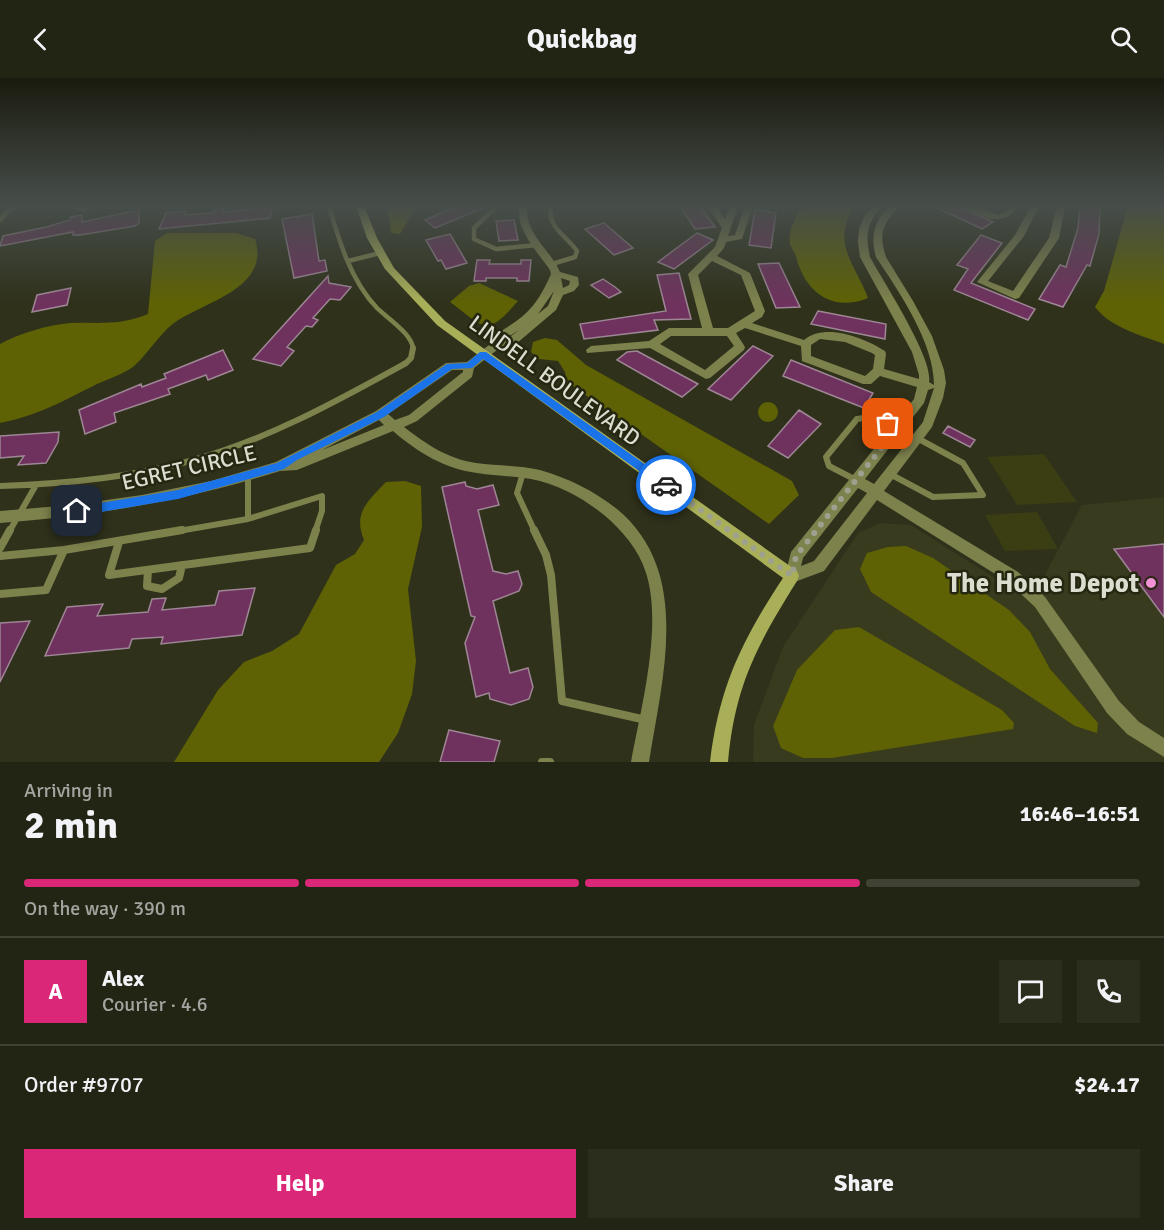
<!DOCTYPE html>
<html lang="en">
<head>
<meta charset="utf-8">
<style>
  :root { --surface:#232514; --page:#2b2d1d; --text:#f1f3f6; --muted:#a3a5a0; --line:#404234; --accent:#db2777 }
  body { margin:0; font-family:Signika,sans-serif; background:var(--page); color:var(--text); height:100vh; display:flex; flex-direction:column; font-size:22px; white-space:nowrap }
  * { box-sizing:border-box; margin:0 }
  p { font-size:20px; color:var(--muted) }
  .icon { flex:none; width:33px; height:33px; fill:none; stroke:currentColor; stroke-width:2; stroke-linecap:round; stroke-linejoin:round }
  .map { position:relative; height:684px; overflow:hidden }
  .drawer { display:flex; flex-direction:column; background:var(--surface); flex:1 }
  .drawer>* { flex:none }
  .pin { position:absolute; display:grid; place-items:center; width:51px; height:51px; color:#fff; margin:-26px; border-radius:12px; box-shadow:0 3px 9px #0006 }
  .courier { position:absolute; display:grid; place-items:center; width:60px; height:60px; margin:-30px; border:4px solid #1a73e8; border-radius:50%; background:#fff; color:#222; box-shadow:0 2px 8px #0007 }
  .head em { font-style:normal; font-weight:800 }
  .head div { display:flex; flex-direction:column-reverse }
  .head { display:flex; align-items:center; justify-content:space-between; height:102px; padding:0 24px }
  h1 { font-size:39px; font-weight:800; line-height:45px }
  .bar { display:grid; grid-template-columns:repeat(4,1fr); gap:9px 6px; align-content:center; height:72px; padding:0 24px }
  .bar i { height:8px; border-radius:4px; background:var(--line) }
  .bar .current { background:var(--accent) }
  .bar p { grid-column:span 4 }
  .line { display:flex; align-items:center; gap:15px; padding:0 24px; border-top:2px solid var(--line) }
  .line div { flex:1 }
  .round { display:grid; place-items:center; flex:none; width:63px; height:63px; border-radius:0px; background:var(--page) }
  .button { display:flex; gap:12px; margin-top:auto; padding:12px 24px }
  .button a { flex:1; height:69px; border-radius:0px; background:var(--accent); color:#fff; font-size:24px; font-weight:800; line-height:69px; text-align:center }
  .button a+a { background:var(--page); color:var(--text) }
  header { display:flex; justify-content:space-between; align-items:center; height:78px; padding:0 24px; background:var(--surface); font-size:27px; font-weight:800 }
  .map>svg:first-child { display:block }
</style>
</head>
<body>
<header><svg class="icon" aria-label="back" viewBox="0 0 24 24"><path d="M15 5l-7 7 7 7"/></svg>Quickbag<svg class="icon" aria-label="search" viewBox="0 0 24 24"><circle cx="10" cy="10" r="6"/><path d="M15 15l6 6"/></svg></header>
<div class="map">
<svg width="1164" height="684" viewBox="0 0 1164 684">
  <rect width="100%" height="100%" fill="#2f311b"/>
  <!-- built -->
  <path fill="#393b1e" d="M1164,419V684H753L754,647L783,569L858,455L880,445L911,447L1031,523L1082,427Z"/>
  <!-- green -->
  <path fill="#3b3d13" d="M1044,376L1077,424L1017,427L987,379Z
    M1037,434L1058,471L1005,473L985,437Z"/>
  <!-- water -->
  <path fill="#5e6204" d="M388,128H420L415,130L400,156L391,155Z
    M804,128H855C830,165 855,185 868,220C831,235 805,213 796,179C795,174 791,170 790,166C788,152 795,138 804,128Z
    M1128,128H1164V266C1141,257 1111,250 1095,229L1104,213Z
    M167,155H236L255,161C271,211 203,224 174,245C159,256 142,284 130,291C120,297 108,301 97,306C63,323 37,338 0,345V266C21,255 47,247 71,245C100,244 119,248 148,236L155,163Z
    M479,205L518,223C486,260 485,250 450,224L469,208Z
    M545,260L557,262L586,287L792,403L799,417L769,446L567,304L565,294L558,283L539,281L531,274L533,264Z
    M758 334a10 10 0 1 1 20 0a10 10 0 1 1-20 0Z
    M405,403L421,408L422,449L408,511L416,583L412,616L398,655L379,684H174L218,612L244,584L272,573L299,556L336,487L355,476L364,462C353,435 367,424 386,404Z
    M906,468L933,480L1009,532L1030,554L1050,591L1098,645L1097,655L1075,648L871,514L860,491L867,475L888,469Z
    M859,549L1002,632L1014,645L1013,651L832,680H803L781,670L773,648L797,592L835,552Z"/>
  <!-- building -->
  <path fill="#6f325e" stroke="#9e8695" stroke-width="1.5" d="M253,128H273L270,140L159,151L166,135L186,133L185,137L213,135L214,131L224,130L223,134L252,131Z
    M457,128H488L435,150L425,142Z
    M680,128H700L715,149L695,151Z
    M933,128H958L993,144L982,151Z
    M1080,128H1100L1099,156L1090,188L1087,187L1063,229L1039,221L1060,187L1066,189L1078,150Z
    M139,132V145L135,148L80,157H73V154L0,168L3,158L46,149L70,142L71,139L82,137V144Z
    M755,132L776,135L771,170L749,167Z
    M312,136L319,183L325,182L327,193L294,200L282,141Z
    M514,142L518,162L499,163L496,143Z
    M604,145L633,170L614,177L585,151Z
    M697,155L713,162L674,191L658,184Z
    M450,156L467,185L446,191L441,182L438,183L426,162Z
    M981,157L1002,165L971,205L1035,231L1028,242L954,212L968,191L957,187Z
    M477,182H490L489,186H521V182H531L529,203H517V200H486V203H474Z
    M779,185L800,229L776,230L758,186Z
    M679,195L691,241L654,242L658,252L584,261L580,246L666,233L657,197Z
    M328,198L329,205L351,209L340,222L330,221L313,240L318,242L312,249L306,248L287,269L294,273L281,288L253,281Z
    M603,201L615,209L621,214L609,220L591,207Z
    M71,210L67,227L32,234L37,217Z
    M818,233L886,246L885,261L811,246Z
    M753,268L773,278L731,322L708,311Z
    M223,272L233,292L208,302L206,297L168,311L170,316L114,335L116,344L85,356L79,332L141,306L142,309L166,300L164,296Z
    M637,273L698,306L682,319L617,282L627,274Z
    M791,282L873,315L864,330L783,298Z
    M799,332L821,346L788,380L768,368Z
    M948,348L975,362L970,369L943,355Z
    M59,354L58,364L46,385L18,387L24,378L0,380V358Z
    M465,404L466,408L477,411L493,407L499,427L478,432L493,493L506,496L518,493L522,506L519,513L493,523L510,595L528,590L533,609L529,621L511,627L490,621L489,615L476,619L465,565L475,539L471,538L442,409Z
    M1164,466V539L1114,471Z
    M255,510L242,557L161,566L163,559L132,561L129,570L45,578L67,529L103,526L97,538L148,534L152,521L166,520L162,532L215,527L219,513Z
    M30,543L0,604V545Z
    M449,652L500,663L494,684H440Z"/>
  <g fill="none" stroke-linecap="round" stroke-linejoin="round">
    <!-- lane-far2 -->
    <path stroke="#7d814c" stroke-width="4.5" d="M78,128L77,130L84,132L92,128
      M329,128C339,163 351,203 377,230C387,240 414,257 413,272
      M497,128L474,150V161L496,171L537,167
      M551,128C547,150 566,157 577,173L575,179L552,186
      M0,142L13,128
      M348,183L380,175"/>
    <!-- lane-far1 -->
    <path stroke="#7d814c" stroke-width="6" d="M523,395L517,415L535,454
      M890,396L933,419L983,417L963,385L917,360
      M248,397V441
      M856,402L829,388L826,379L857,341L870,339L897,350
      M0,408C64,406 128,400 190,383C267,362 337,323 406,285L411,280L413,270
      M9,454L36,407
      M173,454L248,441L322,418V433L315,454"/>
    <!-- lane -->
    <path stroke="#7d814c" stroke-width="8" d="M534,452L546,477L551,497L562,623L646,642
      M119,464L109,497L310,470L316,452
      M0,470L10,452
      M64,472L182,452
      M0,478L64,472L46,512L0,516
      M148,492L147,508L162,511L179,500L182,487
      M542,684H550"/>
    <!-- street -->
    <path fill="#7d814c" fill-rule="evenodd" d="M519,128H527C525,156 550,171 560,194L578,199L579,207L574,213L563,217L556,232L510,271L497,272L474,290L472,299L417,343L404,349C426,366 448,381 476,385C497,388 519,387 540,392C568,400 594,413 617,431C693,494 662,600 649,684H631C641,630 663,548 646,495C639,472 622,452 604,437C583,420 558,406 531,401C513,398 495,398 477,395C445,391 417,374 393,353L297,392L280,393C188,422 96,438 0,445V433L71,427L142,417L211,403L276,384L376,333L446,285L467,284L489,267L490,260C524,239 534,234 551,196L550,192C537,173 516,153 519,128ZM561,200L570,203L569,207L563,210ZM554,213L548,228L538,236ZM519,252L503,264H500ZM452,292H463V294L409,337L395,342L388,336ZM379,342L384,347L322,372Z
      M708,128H716L725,141L730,128H738L728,158L735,157L745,128H753L742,161L726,164L724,170L717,178L750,195L765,233L762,239L752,245L804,262C825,244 865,260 885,273L886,276L884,291L919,301V297L912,274L860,179L858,164L859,151L864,139L873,128H882C867,146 865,155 870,179C883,203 934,281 929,304L934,307C934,264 899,214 876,179C870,158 874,143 890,128H899C883,147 878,154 886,179L913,223L932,258L944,292L946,305L943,320L932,349L884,413L1018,494L1045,519L1119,623L1139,644L1164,660V679L1127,656L1107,635L1035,529L1008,504L877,422L824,493L792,505L787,503L785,498L791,474L914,321L917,309L880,298L871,306H863L802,283L801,268L745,250L736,255L745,269L744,272L710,300L706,301L650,270L587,275L586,272L591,268L649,263L669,250H702L688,196L715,169L722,150ZM712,183L741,197L755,233L728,250H713L698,197ZM671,258H727L734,268L705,292L660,266ZM820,261L845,264L872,275L875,277L873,291L865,298L811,278V267ZM934,310L923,344L874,406L865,401L924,325L928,312ZM858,410L867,415L814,483L801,488L803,480Z
      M965,128H976L998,137L1006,134L1010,128L1017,130C1003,149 980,141 965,128Z
      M1031,128H1039L1024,158L988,203L1013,213L1049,160L1057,128H1065L1059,160L1019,220L1015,221L977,204L1015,157Z"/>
    <!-- secondary -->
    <path fill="#a9af58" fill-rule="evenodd" d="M356,128H364L377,160L394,190L445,243L797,493L799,498L797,503C757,567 735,607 728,684H710C719,609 742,562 783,500L437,247L385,191L367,160Z"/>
  </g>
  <!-- sky -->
  <linearGradient id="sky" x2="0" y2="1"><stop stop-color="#1a1b0f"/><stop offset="0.57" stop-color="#474e4a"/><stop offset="1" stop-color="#474e4a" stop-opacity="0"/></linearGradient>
  <rect width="1164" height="224" fill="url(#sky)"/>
  <!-- route -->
  <path fill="#1a73e8" d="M480,274H486L670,404V410H663L483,281L472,290L452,291L384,339L297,382L284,391L178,421L77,438L71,433L77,429L178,412L277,385L377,334L447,286L467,285Z"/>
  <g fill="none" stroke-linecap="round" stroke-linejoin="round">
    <!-- done -->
    <path stroke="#9fa190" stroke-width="6" stroke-dasharray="0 10.8" d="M666,407L792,498L796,478L897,350L888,346"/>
  </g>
  <!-- markers -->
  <circle fill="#f391d6" stroke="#252711" stroke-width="2" cx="1151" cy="505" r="6"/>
  <g text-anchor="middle" stroke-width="5" stroke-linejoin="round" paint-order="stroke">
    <!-- street labels -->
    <g font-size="22" fill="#dbddcf" stroke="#252711">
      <text transform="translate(555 302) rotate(36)" y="8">LINDELL BOULEVARD</text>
      <text transform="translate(189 389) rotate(-13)" y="8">EGRET CIRCLE</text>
    </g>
    <!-- near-poi labels -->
    <g font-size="27" font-weight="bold" fill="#dbddcf" stroke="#252711" text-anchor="end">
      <text x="1139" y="514">The Home Depot</text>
    </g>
  </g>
</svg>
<div class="pin" style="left:888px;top:346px;background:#ea580c"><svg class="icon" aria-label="bag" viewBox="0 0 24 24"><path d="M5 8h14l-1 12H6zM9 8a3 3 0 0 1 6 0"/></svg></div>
<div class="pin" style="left:77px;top:433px;background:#1f2937"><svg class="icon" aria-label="home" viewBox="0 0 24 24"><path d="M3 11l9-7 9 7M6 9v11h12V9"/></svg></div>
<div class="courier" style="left:666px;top:407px"><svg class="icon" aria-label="car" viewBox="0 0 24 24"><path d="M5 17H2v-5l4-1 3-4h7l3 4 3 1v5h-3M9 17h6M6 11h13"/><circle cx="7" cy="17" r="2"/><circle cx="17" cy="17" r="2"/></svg></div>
</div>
<section class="drawer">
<div class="head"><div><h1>2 min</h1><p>Arriving in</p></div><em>16:46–16:51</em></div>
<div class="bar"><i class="current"></i><i class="current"></i><i class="current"></i><i></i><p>On the way · 390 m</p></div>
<div class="line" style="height:108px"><b class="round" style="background:var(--accent);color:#fff">A</b><div><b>Alex</b><p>Courier · 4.6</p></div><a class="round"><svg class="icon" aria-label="chat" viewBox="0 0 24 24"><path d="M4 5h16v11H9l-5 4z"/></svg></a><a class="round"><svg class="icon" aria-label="phone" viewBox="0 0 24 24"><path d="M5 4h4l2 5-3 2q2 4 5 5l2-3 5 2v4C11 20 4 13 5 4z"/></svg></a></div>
<div class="line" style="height:78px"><div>Order #9707</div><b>$24.17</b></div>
<div class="button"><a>Help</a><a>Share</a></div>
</section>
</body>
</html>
